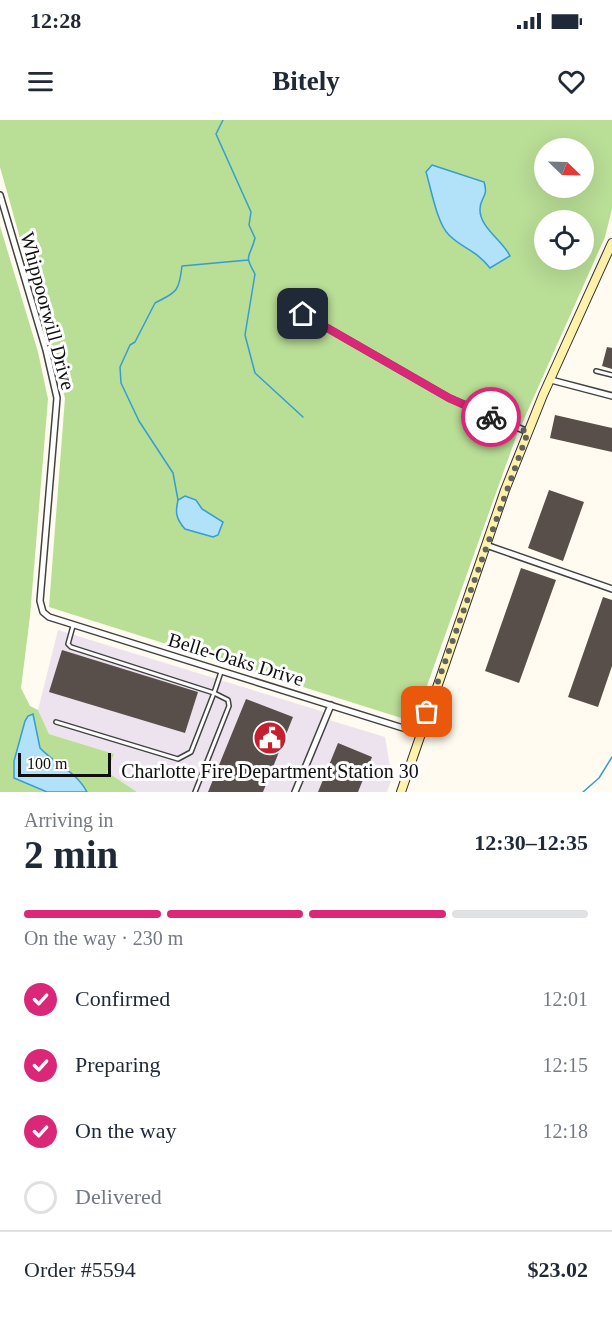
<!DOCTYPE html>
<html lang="en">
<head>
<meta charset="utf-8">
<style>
  :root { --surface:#fff; --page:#f2f2f3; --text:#1f2937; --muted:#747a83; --line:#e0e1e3; --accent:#db2777 }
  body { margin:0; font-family:Georgia,serif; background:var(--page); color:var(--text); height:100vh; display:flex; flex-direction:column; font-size:22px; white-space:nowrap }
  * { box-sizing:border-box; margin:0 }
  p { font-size:20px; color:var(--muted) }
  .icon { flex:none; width:33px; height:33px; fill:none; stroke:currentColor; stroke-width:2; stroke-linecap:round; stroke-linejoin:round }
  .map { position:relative; height:672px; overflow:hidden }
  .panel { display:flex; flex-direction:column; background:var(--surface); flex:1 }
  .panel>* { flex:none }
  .needle { width:39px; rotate:113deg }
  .buttons { position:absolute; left:534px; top:18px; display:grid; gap:12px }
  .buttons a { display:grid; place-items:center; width:60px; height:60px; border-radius:50%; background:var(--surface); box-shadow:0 6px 24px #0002; font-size:30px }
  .scale { position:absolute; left:18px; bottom:15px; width:93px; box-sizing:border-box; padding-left:6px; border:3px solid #0f0f0f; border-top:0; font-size:16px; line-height:21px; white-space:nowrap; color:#0f0f0f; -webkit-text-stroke:4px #fff; paint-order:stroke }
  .pin { position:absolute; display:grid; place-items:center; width:51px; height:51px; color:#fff; margin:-26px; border-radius:12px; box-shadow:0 3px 9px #0006 }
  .courier { position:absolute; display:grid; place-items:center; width:60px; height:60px; margin:-30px; border:4px solid #db2777; border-radius:50%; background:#fff; color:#222; box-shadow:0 2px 8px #0007 }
  .overview em { font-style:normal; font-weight:600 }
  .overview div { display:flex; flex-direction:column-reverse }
  .overview { display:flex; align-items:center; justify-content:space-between; height:102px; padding:0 24px }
  h1 { font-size:39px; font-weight:600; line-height:45px }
  .bar { display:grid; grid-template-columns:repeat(4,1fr); gap:9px 6px; align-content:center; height:72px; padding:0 24px }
  .bar i { height:8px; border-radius:4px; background:var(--line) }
  .bar .current { background:var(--accent) }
  .bar p { grid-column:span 4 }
  .line { display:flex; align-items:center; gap:15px; padding:0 24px; border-top:2px solid var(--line) }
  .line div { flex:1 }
  ol { padding:0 24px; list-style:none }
  li { display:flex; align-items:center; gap:18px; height:66px }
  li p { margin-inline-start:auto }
  li .icon { padding:6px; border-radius:50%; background:var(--accent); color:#fff; stroke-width:4 }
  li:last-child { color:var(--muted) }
  li i { width:33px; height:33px; border:3px solid var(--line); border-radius:50% }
  .status { display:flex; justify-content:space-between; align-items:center; height:42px; padding:0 30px; background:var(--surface); direction:ltr }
  .status svg { height:16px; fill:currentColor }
  header { display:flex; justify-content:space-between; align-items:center; height:78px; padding:0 24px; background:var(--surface); font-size:27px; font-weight:600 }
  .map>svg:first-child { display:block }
</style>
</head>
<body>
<div class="status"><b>12:28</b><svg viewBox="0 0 49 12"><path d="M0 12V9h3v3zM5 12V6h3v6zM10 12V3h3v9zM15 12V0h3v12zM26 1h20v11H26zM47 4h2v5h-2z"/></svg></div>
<header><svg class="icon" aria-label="menu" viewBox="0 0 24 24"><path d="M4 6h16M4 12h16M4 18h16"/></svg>Bitely<svg class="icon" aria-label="heart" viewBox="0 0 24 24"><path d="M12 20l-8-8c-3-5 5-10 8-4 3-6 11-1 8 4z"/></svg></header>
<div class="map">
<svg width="612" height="672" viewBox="0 0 612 672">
  <rect width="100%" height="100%" fill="#fffbf0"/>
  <!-- industrial -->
  <path fill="#ece3ee" d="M58,510L324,592L331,595L329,600L385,617L392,658L387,672H137L107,652L114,634L49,614L38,590Z"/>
  <!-- forest -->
  <path fill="#b9de96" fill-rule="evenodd" d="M0,0H612V89L605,117L516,317L414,602L49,487L65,278L0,47ZM544,28H584V68H544ZM544,100H584V140H544Z
    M0,106L38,232L48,279L30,496L21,568L30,586L38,590L49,614L114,634L107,652L137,672H0Z"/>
  <!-- water -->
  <path fill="#b2e2f9" stroke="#359cd4" stroke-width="1.5" d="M432,45L484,62C489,77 480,77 480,89C479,107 503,121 510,136L490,148C475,129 463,129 449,115C437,104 431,68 426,52Z
    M185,376L196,380L202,389L223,402L218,415L213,417L185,409C176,399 175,392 178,380Z
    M33,594L40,628C55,644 76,651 87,672H47L14,658V641L25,601L28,596Z"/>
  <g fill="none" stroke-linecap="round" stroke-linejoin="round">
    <!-- stream -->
    <path stroke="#359cd4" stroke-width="1.5" d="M223,0L216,14L251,92L249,105L255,118C250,139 243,133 255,154L245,215L255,253L303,297
      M178,380L173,353L139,301L121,263L120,247L130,225L135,222L155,183C176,172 179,173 182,146L248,140
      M583,672L599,658L612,637"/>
  </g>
  <!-- building -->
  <path fill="#584f4a" d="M607,227L612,228V249L602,246Z
    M555,295L612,308V332L550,318Z
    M549,370L584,382L563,441L528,428Z
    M521,448L556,460L519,563L485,551Z
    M603,477L612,480V546L598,587L568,577Z
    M62,530L198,572L185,613L49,572Z
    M246,579L293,597L263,672H208Z
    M338,623L372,637L358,672H318Z"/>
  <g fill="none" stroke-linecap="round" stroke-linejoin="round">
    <!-- lane casing -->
    <g stroke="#424242" stroke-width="6">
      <path id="lane" d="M596,251L612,255
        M56,602L178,639L191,632L214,573L71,527L68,524L73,506
        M195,672L229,586L228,580L214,573L221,552"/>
    </g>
    <!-- street casing -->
    <g stroke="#424242" stroke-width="8">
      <path id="street" d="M0,75L46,230L57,278L40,481L43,492L49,497L419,613
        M303,194L449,278L528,312
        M551,260L612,276
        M486,425L612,469
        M295,672L331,585"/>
    </g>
    <!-- secondary casing -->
    <g stroke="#313131" stroke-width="10">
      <path id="secondary" d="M401,672L505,370L543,275L612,123"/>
    </g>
    <!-- lane -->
    <use href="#lane" stroke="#fff" stroke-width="3"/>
    <!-- street -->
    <use href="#street" stroke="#fff" stroke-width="5"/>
    <!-- secondary -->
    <use href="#secondary" stroke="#fff2ab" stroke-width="8"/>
  </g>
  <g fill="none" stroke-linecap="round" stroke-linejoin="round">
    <!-- done -->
    <path stroke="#63625e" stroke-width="6" stroke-dasharray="0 10.8" d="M427,592L528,312L491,297"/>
    <!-- route -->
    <path stroke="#db2777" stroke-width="8" d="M303,194L449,278L491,297"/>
  </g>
  <!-- icons -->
  <defs>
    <g id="civic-disc" transform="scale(1.725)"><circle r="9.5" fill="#c71f2e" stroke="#fff"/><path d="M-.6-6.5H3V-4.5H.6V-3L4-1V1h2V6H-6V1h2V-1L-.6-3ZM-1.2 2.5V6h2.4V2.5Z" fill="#fff"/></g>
  </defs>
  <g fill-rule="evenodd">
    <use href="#civic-disc" x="270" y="618"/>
  </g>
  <g text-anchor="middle" stroke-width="6" stroke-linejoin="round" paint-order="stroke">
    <!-- street labels -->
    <g font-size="20" fill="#0f0f0f" stroke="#fff">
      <text transform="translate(48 191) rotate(75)" y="7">Whippoorwill Drive</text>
      <text transform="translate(236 539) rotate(17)" y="7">Belle-Oaks Drive</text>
    </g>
    <!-- poi labels -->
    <g font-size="20" fill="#0f0f0f" stroke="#fff">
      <text x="270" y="658">Charlotte Fire Department Station 30</text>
    </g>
  </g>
</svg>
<div class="buttons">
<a><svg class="needle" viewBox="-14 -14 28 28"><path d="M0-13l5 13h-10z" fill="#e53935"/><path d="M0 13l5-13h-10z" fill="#747a83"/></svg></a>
<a><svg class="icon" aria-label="locate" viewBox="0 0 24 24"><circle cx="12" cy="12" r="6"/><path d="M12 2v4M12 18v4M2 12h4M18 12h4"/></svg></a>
</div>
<div class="scale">100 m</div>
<div class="pin" style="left:427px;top:592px;background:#ea580c"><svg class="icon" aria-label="bag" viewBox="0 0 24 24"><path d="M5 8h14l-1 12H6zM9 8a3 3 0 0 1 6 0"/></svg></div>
<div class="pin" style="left:303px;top:194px;background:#1f2937"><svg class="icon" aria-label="home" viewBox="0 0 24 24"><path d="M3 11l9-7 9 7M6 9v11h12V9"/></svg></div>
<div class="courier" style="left:491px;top:297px"><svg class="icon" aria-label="bike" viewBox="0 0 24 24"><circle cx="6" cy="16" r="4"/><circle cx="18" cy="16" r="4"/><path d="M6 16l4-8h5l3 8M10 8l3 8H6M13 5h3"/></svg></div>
</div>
<section class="panel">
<div class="overview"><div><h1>2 min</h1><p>Arriving in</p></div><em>12:30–12:35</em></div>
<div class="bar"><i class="current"></i><i class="current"></i><i class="current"></i><i></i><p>On the way · 230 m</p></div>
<ol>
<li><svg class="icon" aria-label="check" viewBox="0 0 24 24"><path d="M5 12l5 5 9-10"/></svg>Confirmed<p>12:01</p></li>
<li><svg class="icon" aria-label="check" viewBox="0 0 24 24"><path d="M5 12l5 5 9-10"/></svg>Preparing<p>12:15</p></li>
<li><svg class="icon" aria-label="check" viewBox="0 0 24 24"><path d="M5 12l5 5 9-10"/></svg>On the way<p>12:18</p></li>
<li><i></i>Delivered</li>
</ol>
<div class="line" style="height:78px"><div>Order #5594</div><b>$23.02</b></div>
</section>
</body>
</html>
